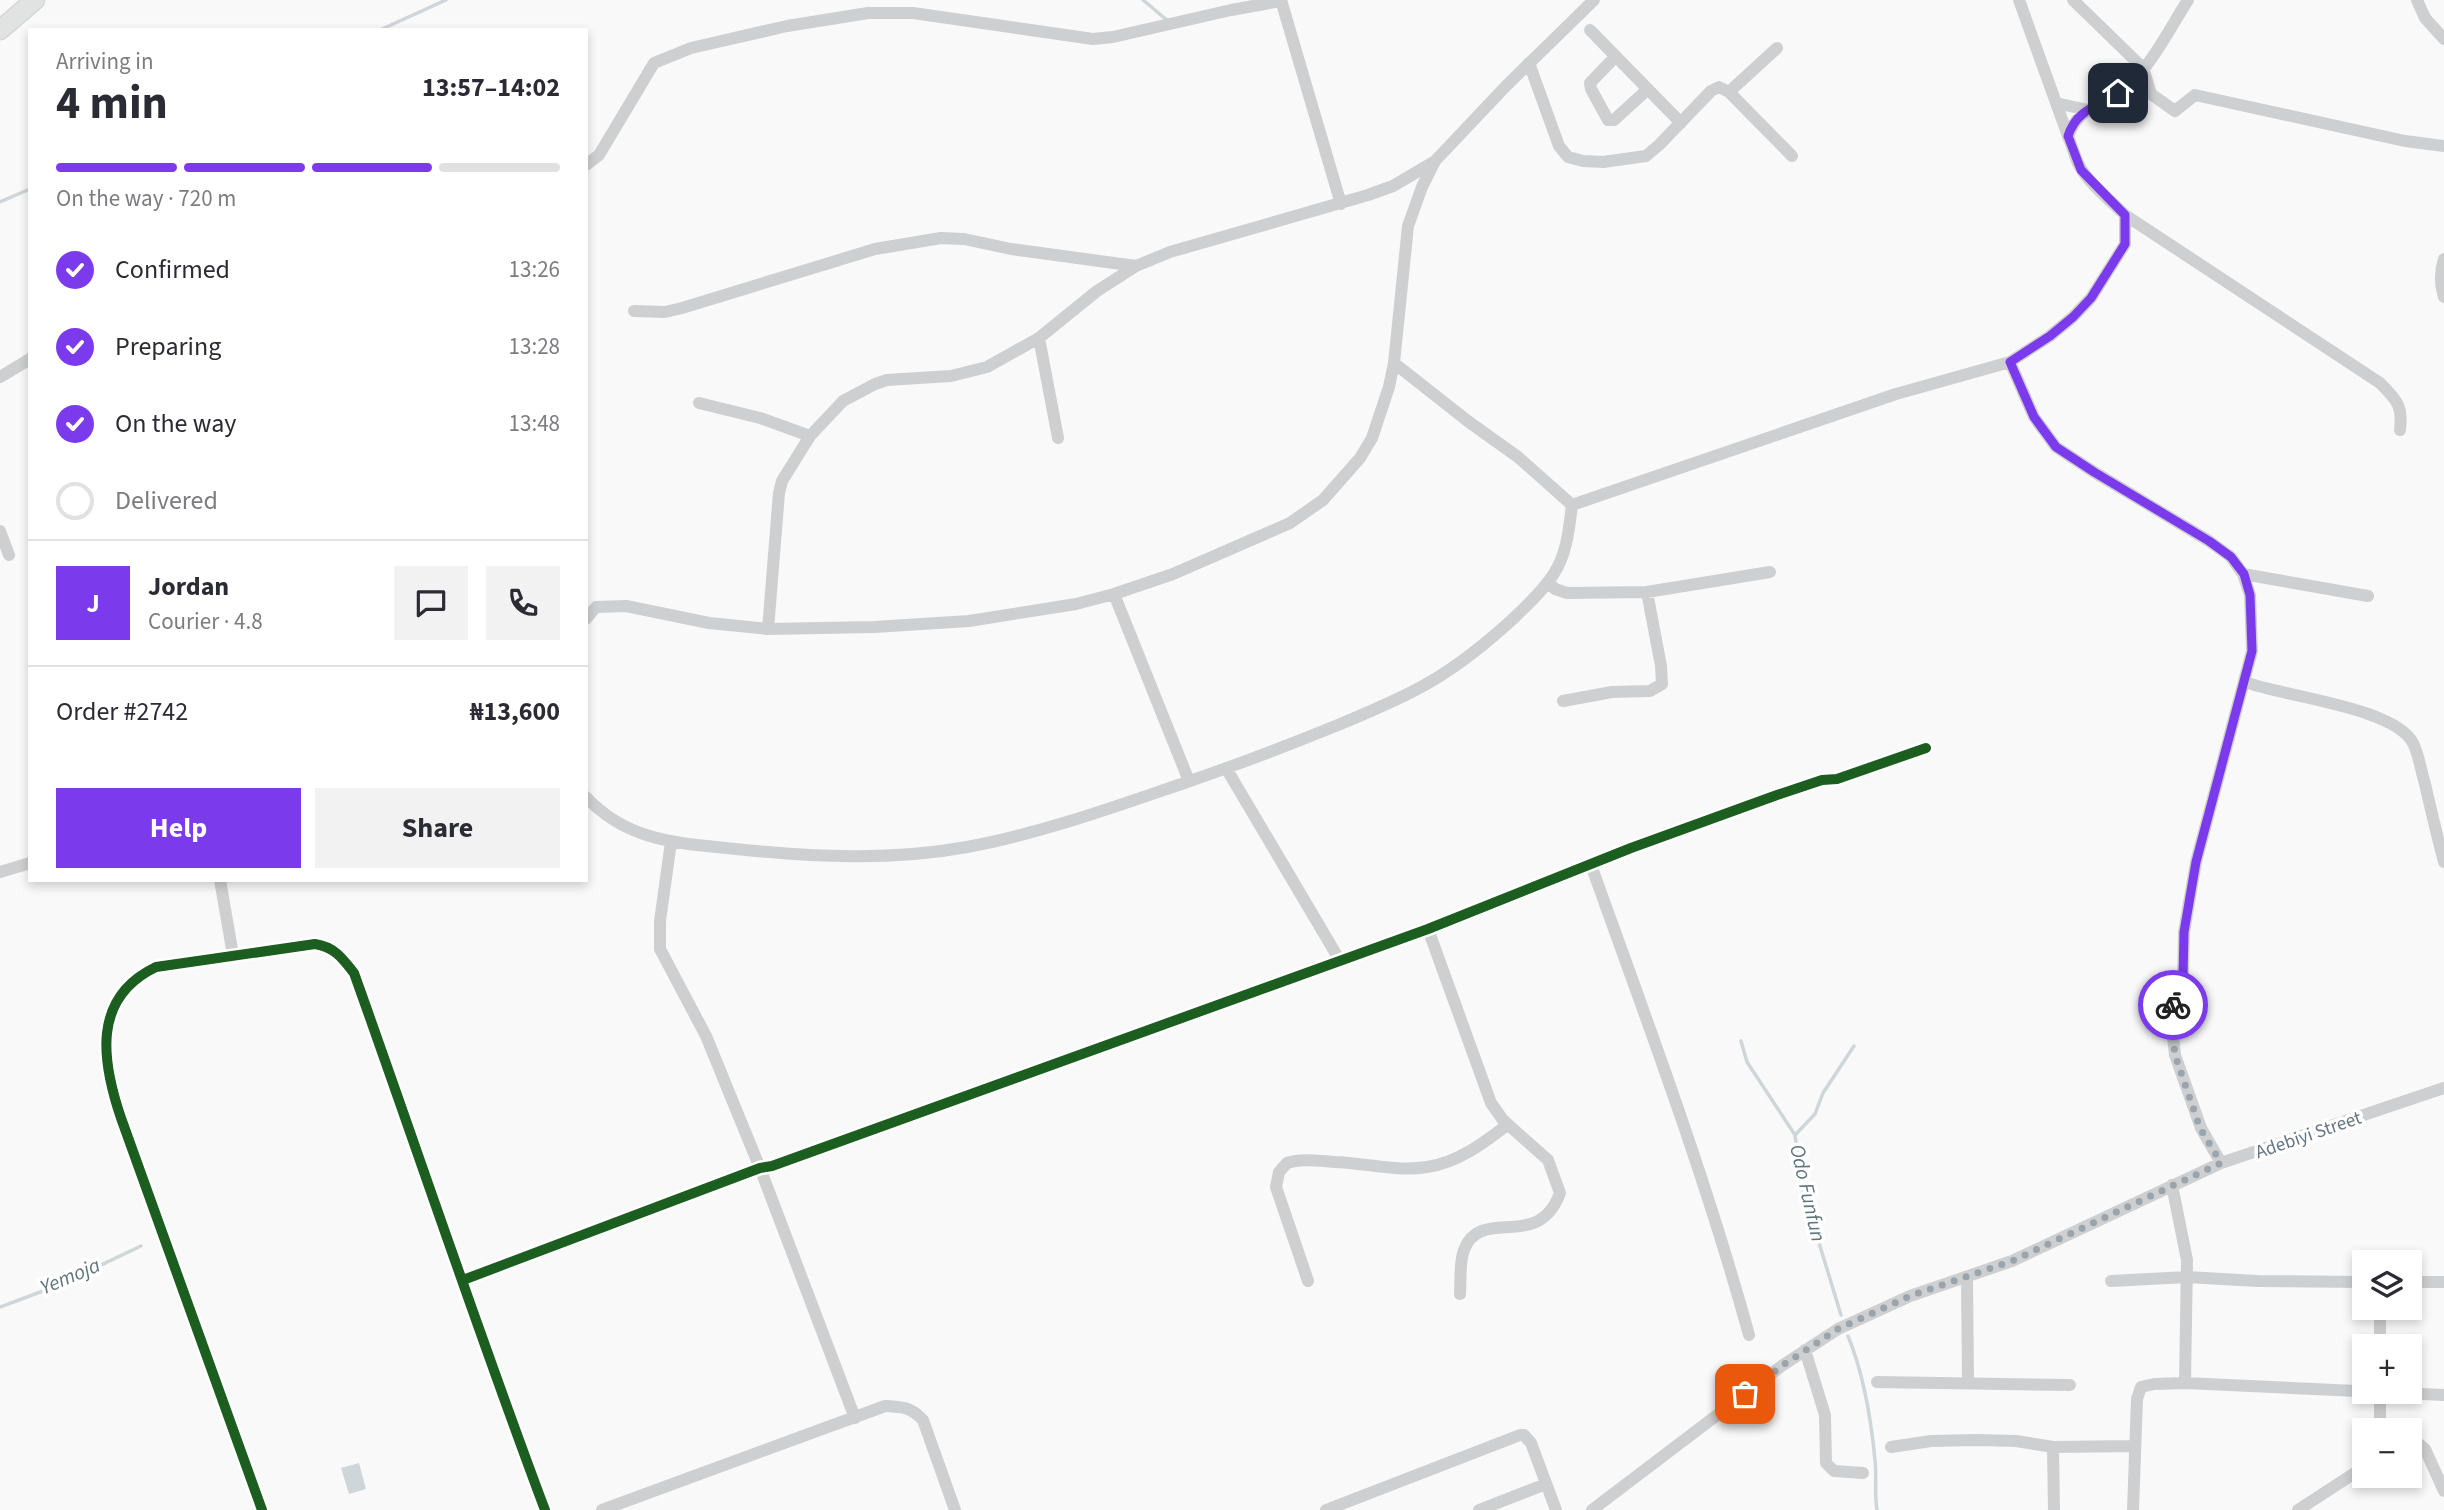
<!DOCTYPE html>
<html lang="en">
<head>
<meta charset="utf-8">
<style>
  :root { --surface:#fff; --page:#f2f2f3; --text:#2b2b33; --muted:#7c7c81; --line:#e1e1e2; --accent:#7c3aed }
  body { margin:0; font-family:"Source Sans 3",sans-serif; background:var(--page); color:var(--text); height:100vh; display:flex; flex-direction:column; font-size:26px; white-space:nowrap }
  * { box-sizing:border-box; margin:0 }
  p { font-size:23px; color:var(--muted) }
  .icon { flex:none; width:38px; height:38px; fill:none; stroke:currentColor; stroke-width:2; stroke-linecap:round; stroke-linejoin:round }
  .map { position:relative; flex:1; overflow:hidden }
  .panel { position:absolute; left:28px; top:28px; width:560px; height:854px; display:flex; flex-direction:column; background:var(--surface); border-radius:0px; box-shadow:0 4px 10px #0003 }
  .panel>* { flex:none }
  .controls { position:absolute; left:2352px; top:1250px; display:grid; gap:14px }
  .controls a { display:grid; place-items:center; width:70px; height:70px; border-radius:0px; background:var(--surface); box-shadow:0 4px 10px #0003; font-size:35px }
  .pin { position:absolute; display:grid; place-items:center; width:60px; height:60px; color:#fff; margin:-30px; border-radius:14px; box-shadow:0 4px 10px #0006 }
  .courier { position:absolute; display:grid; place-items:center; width:70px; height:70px; margin:-35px; border:5px solid #7c3aed; border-radius:50%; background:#fff; color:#222; box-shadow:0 2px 9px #0007 }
  .overview em { font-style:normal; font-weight:700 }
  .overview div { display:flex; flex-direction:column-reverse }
  .overview { display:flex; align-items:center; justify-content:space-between; height:119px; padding:0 28px }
  h1 { font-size:46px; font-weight:700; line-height:52px }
  .bar { display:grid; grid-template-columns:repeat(4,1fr); gap:10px 7px; align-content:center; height:84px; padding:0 28px }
  .bar i { height:9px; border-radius:5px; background:var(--line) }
  .bar .active { background:var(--accent) }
  .bar p { grid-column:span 4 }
  .line { display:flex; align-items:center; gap:18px; padding:0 28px; border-top:2px solid var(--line) }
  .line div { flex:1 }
  .round { display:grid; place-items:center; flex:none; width:74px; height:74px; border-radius:0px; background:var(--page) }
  ol { padding:0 28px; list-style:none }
  li { display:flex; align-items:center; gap:21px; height:77px }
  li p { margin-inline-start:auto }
  li .icon { padding:7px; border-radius:50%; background:var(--accent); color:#fff; stroke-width:4 }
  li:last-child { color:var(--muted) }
  li i { width:38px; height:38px; border:4px solid var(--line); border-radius:50% }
  .cta { display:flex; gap:14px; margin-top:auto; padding:14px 28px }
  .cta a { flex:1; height:80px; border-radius:0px; background:var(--accent); color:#fff; font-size:28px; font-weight:700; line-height:80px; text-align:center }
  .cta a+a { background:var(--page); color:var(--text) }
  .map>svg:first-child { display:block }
</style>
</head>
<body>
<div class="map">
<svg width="2444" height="1510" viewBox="0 0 2444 1510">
  <rect width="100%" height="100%" fill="#f9f9f9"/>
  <!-- water -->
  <path fill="#ced6d9" d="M359,1463L366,1489L349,1494L341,1468Z"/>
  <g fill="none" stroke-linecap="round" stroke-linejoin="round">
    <!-- stream -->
    <path stroke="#ced6d9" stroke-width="3.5" d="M1143,0L1168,21
      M380,30L446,0
      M0,202L30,189
      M1741,1041L1747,1062L1795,1135L1802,1187L1841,1315
      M1795,1135L1815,1114L1823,1093L1854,1046
      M0,1307L59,1285L141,1246
      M1848,1336C1864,1375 1871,1418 1875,1460C1877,1477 1874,1493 1877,1510"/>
    <!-- highway casing -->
    <g stroke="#d5d6d6" stroke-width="21">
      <path id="highway" d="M0,30L35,0"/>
    </g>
    <!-- minor -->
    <path stroke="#cecfd0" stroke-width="12" d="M1281,0L1341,204
      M2019,0L2077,161C2087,183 2108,198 2125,215L2380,383C2397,400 2403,406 2400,430
      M2073,0L2143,68L2151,94L2175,111L2195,95L2405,141L2444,146
      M2417,0L2425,18L2444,39
      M1590,30L1681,123
      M1616,56L1590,83L1591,89L1608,120H1614L1648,89
      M1529,63L1559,146L1568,157L1583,161L1603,162L1646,156L1659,145L1711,91L1719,87L1729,92L1792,156
      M1729,92L1777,48
      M2056,103L2088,110
      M2068,137C2077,108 2098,108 2120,92C2150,70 2168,31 2188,0
      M586,165L599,155L654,63L691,48L787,26L868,13H913L1093,39L1113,37L1231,10L1281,1
      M2444,259C2440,271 2440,285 2444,297
      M634,311L665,312L682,308L875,249L941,238L964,239L1011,249L1136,266
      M1039,338L1058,438
      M2010,362L2034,417L2056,447L2094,472L2209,541L2231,557L2243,574L2250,595L2252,651L2196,862L2184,932L2183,977L2177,988L2171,1020L2175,1055L2201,1128L2221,1163
      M0,377L30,359
      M699,403L760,418L810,436
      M1572,505L1896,394L2010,362L2050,336L2073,317L2091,298L2125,244V215
      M0,531L9,555
      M2243,574L2368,596
      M1548,582L1555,589L1567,593L1647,592L1770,572
      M1114,594L1189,781
      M586,619L596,607L626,606L709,623L768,629L874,627L969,621L1076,604L1114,594L1173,574L1290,523L1323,500L1360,458L1372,438L1389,387L1394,363L1408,226L1422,187L1435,161L1506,86L1594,0
      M768,629L779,493L782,481L810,436L843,401L875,384L887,380L951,376L987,367L1039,338L1097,291L1136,266L1170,252L1368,195L1393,186L1432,163
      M2245,682C2285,697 2394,707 2413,743C2419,755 2421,771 2425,784C2431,810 2437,836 2444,862
      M1563,701L1612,692L1650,691L1662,684L1661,666L1647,592
      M1226,768L1339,959
      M586,797C628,842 679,843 736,849C813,857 891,861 967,847C1043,833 1117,806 1190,781C1239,764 1289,745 1338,725C1369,712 1401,699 1430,682C1461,664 1489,641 1515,617C1528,604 1543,591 1553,575C1567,554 1569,529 1572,505L1518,457L1469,422L1394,363
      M671,842L660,921V949L706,1036L760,1168L855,1418
      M1591,865C1647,1021 1705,1175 1749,1335
      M0,872L30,863
      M220,880L233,955
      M1428,929L1491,1103L1503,1120L1548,1160L1560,1193C1538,1253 1481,1205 1464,1250C1459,1263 1461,1280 1460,1294
      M2172,1185L2187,1260L2185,1383
      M1967,1277L1968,1383
      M463,1280L760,1168L772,1166L1428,929L1631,848L1777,795L1822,780L1837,779L1926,748
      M1308,1281L1276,1187L1279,1172L1287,1163C1301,1158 1320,1161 1335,1162C1365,1163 1397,1172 1427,1167C1457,1163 1484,1143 1507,1125
      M2111,1281L2187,1277L2257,1281L2364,1282
      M2410,1282H2444
      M2380,1346V1307
      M1805,1350L1825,1415L1826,1463L1834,1471L1863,1473
      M1877,1382L2070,1385
      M2380,1430V1391
      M2410,1445L2419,1444L2425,1449L2444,1491
      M1891,1447L1931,1441L1977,1440L2016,1441L2053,1447L2134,1446
      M2053,1447L2054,1510
      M262,1510L121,1118C102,1062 91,998 156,967L315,944C335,947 343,959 354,973C418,1152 478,1332 545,1510
      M602,1510L885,1406C903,1407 911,1407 923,1420L955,1510
      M1326,1510L1520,1435H1524L1531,1443L1556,1510
      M1479,1510L1546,1484
      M1592,1510L1783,1365L1838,1329L1910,1296L2012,1261L2221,1163L2444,1088
      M2133,1510L2137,1399L2141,1387L2154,1384L2185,1383L2444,1395
      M2298,1510L2364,1467"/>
    <!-- highway -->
    <use href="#highway" stroke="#e1e2e2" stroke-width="18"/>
    <!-- cycleway casing -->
    <g stroke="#fff" stroke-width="15">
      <path id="cycleway" d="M463,1280L760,1168L772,1166L1428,929L1631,848L1777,795L1822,780L1837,779L1926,748
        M262,1510L121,1118C102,1062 91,998 156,967L315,944C335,947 343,959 354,973C418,1152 478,1332 545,1510"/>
    </g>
    <!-- cycleway -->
    <use href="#cycleway" stroke="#1b5e20" stroke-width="10"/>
  </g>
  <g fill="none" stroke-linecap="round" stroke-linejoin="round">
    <!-- done -->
    <path stroke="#99a4ac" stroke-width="7" stroke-dasharray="0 12.6" d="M1745,1394L1783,1365L1838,1329L1910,1296L2012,1261L2221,1163L2200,1128L2175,1055L2171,1020L2173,1005"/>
    <!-- route -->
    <path stroke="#7c3aed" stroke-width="9" d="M2118,93C2096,106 2076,111 2068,136L2081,170L2125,215V244L2091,298L2073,317L2050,336L2010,362L2034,417L2056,447L2094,472L2209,541L2231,557L2244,574L2250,595L2252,651L2196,862L2184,932L2183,977L2177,988L2173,1005"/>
  </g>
  <g text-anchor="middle" stroke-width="7" stroke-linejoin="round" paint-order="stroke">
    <!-- street labels -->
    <g font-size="19" fill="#657683" stroke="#fff">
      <text transform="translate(2308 1134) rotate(-19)" y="7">Adebiyi Street</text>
    </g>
    <!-- water labels -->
    <g font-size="21" font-style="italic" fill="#60757c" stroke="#fff">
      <text transform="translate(1808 1193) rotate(77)" y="7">Odo Funfun</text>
      <text transform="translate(70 1276) rotate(-23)" y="7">Yemoja</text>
    </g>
  </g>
</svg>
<div class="controls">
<a><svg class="icon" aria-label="layers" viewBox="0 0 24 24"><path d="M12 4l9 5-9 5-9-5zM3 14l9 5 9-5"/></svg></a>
<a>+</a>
<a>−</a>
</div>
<div class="pin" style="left:1745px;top:1394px;background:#ea580c"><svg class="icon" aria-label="bag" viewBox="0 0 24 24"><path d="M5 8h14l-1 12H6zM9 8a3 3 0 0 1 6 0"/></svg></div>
<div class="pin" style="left:2118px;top:93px;background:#1f2937"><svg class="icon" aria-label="home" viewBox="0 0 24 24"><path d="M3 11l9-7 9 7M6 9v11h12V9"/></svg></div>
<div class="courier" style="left:2173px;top:1005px"><svg class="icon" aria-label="bike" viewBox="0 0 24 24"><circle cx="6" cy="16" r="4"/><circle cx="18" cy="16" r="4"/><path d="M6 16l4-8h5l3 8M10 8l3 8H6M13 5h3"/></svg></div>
<section class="panel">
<div class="overview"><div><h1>4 min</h1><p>Arriving in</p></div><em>13:57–14:02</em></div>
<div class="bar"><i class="active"></i><i class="active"></i><i class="active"></i><i></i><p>On the way · 720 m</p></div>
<ol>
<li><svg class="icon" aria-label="check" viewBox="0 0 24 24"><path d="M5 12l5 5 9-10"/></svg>Confirmed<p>13:26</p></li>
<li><svg class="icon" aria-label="check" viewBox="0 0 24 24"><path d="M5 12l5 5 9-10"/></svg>Preparing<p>13:28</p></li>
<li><svg class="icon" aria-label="check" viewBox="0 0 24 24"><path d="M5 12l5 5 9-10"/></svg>On the way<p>13:48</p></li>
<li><i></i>Delivered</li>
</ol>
<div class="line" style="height:126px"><b class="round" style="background:var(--accent);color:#fff">J</b><div><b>Jordan</b><p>Courier · 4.8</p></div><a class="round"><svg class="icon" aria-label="chat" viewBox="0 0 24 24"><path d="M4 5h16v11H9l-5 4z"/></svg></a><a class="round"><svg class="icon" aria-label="phone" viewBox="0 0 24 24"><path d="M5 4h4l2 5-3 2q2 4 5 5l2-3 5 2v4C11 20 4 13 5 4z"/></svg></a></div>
<div class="line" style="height:91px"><div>Order #2742</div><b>₦13,600</b></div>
<div class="cta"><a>Help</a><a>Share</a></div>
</section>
</div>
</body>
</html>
